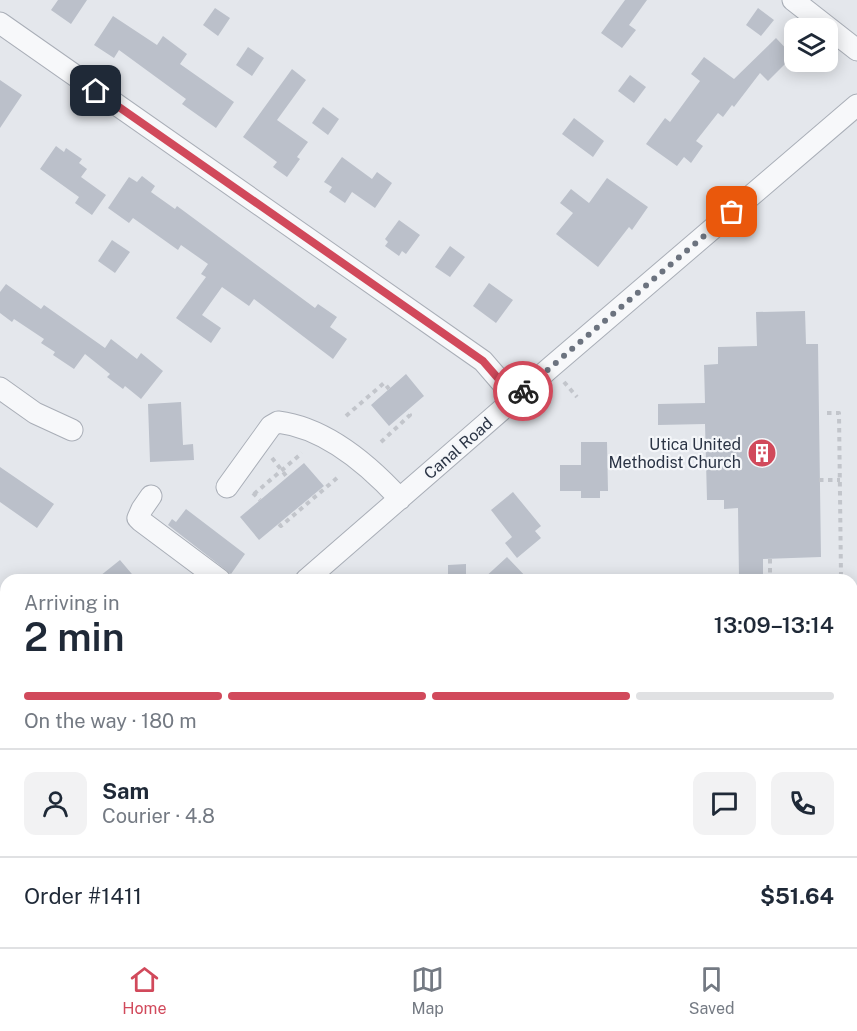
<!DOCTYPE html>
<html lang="en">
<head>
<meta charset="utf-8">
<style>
  :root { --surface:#fff; --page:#f2f2f3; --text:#1f2937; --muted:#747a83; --line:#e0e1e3; --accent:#d1495b }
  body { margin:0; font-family:"Public Sans",sans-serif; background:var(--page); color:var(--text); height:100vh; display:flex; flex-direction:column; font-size:22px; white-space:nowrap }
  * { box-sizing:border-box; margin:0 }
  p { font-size:20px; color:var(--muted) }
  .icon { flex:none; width:33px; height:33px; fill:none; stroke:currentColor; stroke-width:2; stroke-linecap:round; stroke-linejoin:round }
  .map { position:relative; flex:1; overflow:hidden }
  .sheet { position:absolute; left:0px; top:574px; width:858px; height:374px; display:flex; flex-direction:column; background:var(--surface); border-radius:18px 18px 0 0; box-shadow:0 3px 15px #0003 }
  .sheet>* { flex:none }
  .tools { position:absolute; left:784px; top:18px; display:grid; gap:12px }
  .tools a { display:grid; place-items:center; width:54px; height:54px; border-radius:12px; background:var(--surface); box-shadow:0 3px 15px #0003; font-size:30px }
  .pin { position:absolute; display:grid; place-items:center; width:51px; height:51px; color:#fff; margin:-26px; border-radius:12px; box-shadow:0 3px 9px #0006 }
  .courier { position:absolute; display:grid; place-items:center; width:60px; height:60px; margin:-30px; border:4px solid #d1495b; border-radius:50%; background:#fff; color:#222; box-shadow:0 2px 8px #0007 }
  .overview em { font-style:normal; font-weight:600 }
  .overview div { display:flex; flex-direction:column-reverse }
  .overview { display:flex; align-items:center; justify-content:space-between; height:102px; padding:0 24px }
  h1 { font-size:39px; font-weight:600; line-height:45px }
  .bar { display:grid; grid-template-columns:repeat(4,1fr); gap:9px 6px; align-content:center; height:72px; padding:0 24px }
  .bar i { height:8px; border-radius:4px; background:var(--line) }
  .bar .on { background:var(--accent) }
  .bar p { grid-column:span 4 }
  .line { display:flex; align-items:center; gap:15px; padding:0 24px; border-top:2px solid var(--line) }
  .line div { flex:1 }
  .round { display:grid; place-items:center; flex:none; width:63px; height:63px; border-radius:12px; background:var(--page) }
  .tab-bar { display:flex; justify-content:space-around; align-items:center; height:84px; border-top:2px solid var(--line); background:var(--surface); font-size:16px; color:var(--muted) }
  .tab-bar a { display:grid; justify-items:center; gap:3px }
  .tab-bar .on { color:var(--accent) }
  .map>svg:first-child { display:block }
</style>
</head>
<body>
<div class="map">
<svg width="857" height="947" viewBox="0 0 857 947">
  <rect width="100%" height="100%" fill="#e4e7ec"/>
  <!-- building -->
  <path fill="#bbc0ca" d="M58,0H87L71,24L51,10Z
    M625,0H647L629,25L636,30L622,48L601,33Z
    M215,8L230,18L218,36L203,25Z
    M758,8L774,20L761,36L746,25Z
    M113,16L157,45L163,36L187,54L180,64L234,102L216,128L182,104L186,99L119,50L114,58L94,45Z
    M776,38L793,56L768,81L760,73L734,107L732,105L723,117L718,113L696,141L703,146L691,163L684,157L677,166L646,144L665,118L670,122L700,81L691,74L704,57L734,79Z
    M248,47L264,58L252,76L236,65Z
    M292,69L306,80L277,120L308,142L297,157L300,159L287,177L273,167L277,162L243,137Z
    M630,75L646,87L634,103L618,91Z
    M0,80L22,95L0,128Z
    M323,107L339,119L328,135L312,123Z
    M574,118L604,141L593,157L562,134Z
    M56,146L64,152L66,148L82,159L79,163L87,169L81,177L106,195L92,215L75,203L79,197L40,169Z
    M342,157L372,179L377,172L392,183L375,208L352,192L345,203L329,192L332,187L324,182Z
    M142,176L155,186L151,192L175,209L177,206L315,308L318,304L337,317L330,327L347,339L333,359L254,299L249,306L222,287L202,315L221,328L211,343L176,318L206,277L201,274L208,264L181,245L178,250L133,218L129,223L108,208L129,177L137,182Z
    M607,178L648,207L632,230L629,227L598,267L556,234L573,213L560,203L571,189L589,203Z
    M399,220L420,235L406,254L402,251L399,256L385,246L388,242L385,239Z
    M112,240L130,252L115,273L98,261Z
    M450,246L465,257L450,277L435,267Z
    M489,283L513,300L496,323L473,306Z
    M6,284L41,309L44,305L105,348L111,339L137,359L141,353L163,371L141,399L125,386L123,389L107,377L110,374L85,354L74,369L53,355L55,352L41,343L44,339L14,319L12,322L0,313V292Z
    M805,311L806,344H818L821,557L763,559V577L739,578L738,508L724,509V500H707L705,424L658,425V404L705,403L704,365L718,364V347L757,346L756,312Z
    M406,374L424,396L389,426L371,405Z
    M181,402L183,445L193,444L194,460L150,462L148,404Z
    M581,442H607L608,491H600V498H581V491H560V465H581Z
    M304,463L324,486L259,540L240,517Z
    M0,467L54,504L37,528L0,502Z
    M513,492L541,526L535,531L541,538L517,558L505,543L512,537L491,510Z
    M186,509L245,554L231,574L168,525L172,519L176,522Z
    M507,557L529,580H482Z
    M120,560L137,580H95Z
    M466,564V580H448V565Z"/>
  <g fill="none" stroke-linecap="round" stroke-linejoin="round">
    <!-- minor casing -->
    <g stroke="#a9aeb7" stroke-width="23">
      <path id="minor" d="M793,0L857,50
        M0,23L483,361L515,398
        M0,388L35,413L72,430
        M227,487L271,426L278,422C326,428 368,464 400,499
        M151,496L142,509L138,518L141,521L220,580
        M306,580L551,367L857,105
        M0,794L6,791"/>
    </g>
    <!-- path -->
    <path stroke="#c2c5cb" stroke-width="4" stroke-dasharray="4.5 4.5" stroke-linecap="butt" d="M564,382L577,397
      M827,413H839L841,576L831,577
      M346,416L384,383L389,389
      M381,442L410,415L407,411
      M272,458L287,477
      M819,480H840
      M253,493L260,500
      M254,494L302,453
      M279,524L281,526L337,478
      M770,559V579"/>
    <!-- minor -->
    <use href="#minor" stroke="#f7f8fa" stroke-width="21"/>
  </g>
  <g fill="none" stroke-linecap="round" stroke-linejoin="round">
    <!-- done -->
    <path stroke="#6c737f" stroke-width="6" stroke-dasharray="0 10.8" d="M523,391L732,212"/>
    <!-- route -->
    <path stroke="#d1495b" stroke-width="8" d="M96,91L483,361L515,398L523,391"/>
  </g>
  <!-- icons -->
  <defs>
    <g id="building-disc" transform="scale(1.5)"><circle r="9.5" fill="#d1495b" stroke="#f4f6f9"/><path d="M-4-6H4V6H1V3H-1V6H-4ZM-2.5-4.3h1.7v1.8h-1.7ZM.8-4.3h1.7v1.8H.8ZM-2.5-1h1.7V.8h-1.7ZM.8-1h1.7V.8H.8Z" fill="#fff"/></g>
  </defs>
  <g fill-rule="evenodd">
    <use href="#building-disc" x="762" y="453"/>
  </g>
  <g text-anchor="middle" stroke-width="4.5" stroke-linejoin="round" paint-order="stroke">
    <!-- poi labels -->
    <g font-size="16" fill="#2b3445" stroke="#f4f6f9" text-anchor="end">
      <text x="741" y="450">Utica United<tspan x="741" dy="18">Methodist Church</tspan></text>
    </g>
    <!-- street labels -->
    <g font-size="16" fill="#2b3445" stroke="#f4f6f9">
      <text transform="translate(458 448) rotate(-41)" y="6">Canal Road</text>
    </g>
  </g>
</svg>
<div class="tools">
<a><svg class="icon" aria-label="layers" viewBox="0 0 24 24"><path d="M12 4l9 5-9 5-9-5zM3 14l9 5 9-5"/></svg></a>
</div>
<div class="pin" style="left:732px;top:212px;background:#ea580c"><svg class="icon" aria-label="bag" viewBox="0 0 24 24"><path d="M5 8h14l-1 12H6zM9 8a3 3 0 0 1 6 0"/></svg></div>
<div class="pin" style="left:96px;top:91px;background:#1f2937"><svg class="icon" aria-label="home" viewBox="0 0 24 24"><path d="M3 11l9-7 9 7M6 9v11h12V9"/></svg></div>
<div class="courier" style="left:523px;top:391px"><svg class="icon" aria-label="bike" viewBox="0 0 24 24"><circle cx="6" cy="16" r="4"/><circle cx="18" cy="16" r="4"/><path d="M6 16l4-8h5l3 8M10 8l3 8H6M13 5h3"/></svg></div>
<section class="sheet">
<div class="overview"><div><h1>2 min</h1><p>Arriving in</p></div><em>13:09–13:14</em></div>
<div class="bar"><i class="on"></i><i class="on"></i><i class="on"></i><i></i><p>On the way · 180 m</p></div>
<div class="line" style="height:108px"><a class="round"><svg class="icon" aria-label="person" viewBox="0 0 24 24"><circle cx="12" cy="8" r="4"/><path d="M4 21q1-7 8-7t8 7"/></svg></a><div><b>Sam</b><p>Courier · 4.8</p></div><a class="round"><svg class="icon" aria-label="chat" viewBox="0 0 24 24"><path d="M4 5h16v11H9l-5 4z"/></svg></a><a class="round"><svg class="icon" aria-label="phone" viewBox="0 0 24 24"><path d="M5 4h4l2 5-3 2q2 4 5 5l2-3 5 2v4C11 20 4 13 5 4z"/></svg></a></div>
<div class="line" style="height:78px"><div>Order #1411</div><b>$51.64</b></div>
</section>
</div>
<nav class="tab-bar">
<a class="on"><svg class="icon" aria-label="home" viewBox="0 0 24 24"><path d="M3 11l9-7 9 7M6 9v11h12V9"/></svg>Home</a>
<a><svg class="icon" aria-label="map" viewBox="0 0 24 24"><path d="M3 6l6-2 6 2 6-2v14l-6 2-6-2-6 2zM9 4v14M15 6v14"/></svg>Map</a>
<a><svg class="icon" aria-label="saved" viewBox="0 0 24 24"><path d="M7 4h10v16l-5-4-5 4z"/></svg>Saved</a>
</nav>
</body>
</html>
